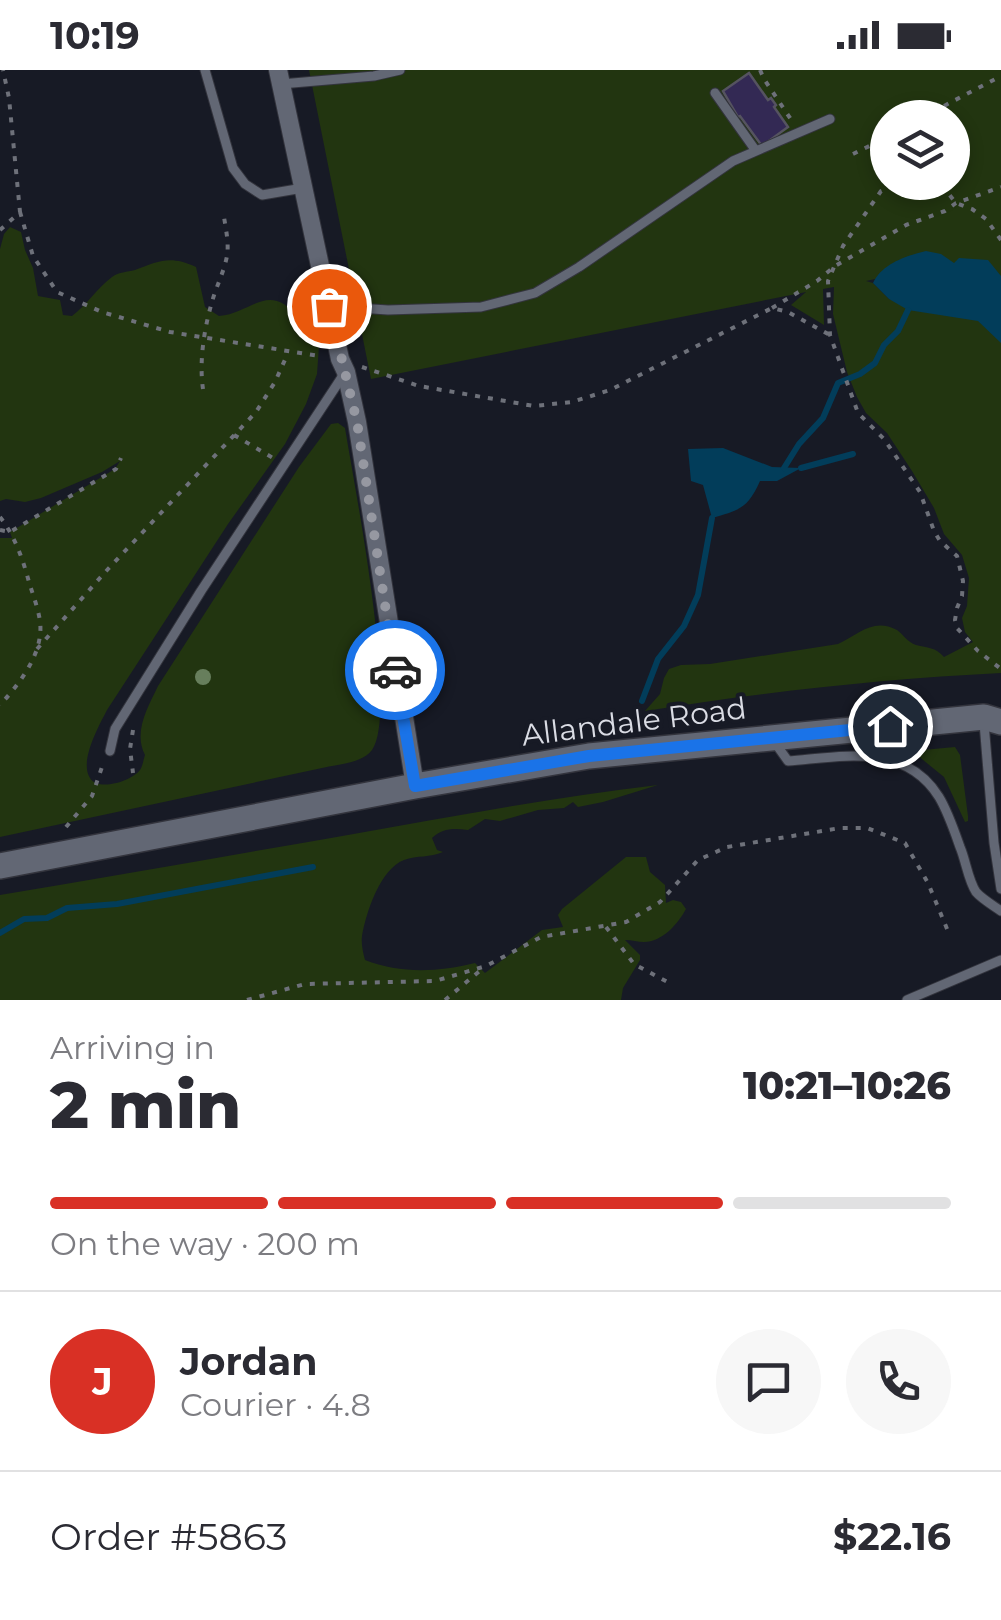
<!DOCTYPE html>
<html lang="en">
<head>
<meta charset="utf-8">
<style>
  :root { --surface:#fff; --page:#f7f7f7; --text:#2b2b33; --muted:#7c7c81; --line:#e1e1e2; --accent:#d93025 }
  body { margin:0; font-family:Montserrat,sans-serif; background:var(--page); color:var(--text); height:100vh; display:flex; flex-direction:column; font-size:38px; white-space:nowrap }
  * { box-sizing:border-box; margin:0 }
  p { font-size:32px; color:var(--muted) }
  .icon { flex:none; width:55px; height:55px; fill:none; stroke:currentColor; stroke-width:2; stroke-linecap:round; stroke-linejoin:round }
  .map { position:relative; height:930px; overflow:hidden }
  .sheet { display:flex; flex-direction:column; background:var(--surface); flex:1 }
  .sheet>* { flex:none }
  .tools { position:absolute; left:870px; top:30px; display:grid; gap:20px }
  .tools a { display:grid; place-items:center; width:100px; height:100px; border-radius:50%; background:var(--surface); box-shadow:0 5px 15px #0003; font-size:50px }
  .pin { position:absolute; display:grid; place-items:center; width:85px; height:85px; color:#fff; margin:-42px; border:5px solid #fff; border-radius:50%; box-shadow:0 2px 10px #0007 }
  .courier { position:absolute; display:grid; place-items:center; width:100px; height:100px; margin:-50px; border:8px solid #1a73e8; border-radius:50%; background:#fff; color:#222; box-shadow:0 2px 12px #0007 }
  .summary em { font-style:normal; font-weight:800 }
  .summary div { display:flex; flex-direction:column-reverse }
  .summary { display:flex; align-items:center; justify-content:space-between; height:170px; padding:0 50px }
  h1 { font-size:65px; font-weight:800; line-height:75px }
  .bar { display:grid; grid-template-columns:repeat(4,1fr); gap:15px 10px; align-content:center; height:120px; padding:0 50px }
  .bar i { height:12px; border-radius:8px; background:var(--line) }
  .bar .selected { background:var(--accent) }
  .bar p { grid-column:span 4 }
  .line { display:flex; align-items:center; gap:25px; padding:0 50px; border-top:2px solid var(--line) }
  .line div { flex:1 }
  .round { display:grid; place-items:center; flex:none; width:105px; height:105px; border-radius:52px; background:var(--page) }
  .status { display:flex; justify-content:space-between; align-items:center; height:70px; padding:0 50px; background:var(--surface); direction:ltr }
  .status svg { height:28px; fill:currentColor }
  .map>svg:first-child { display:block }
</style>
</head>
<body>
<div class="status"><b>10:19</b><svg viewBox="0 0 49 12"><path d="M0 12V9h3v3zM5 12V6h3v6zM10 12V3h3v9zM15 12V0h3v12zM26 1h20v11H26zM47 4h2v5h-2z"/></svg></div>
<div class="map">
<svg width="1001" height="930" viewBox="0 0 1001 930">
  <rect width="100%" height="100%" fill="#171a25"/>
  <!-- green -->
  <path fill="#223510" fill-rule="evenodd" d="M309,0H1001V603C881,609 764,622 645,641L660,624L664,608L669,599L681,595L710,594L838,574C858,565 873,547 897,560C904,565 907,572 916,575C928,578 935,577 944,587L973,572L965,562L962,548L967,536L969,508L962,485L944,464L934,438L912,401L887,363L866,343L857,327L847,302L833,244L834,217L823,219L824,255L791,235L806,222L371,309ZM888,48H952V112H888ZM897,204L945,245L889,229L873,213L866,211Z
    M10,157L21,162L25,180L33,198L38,226L60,230L63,245L72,246C87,235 97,218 112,207C119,202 127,202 135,200C159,191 170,185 196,197L205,237L219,246C253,243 269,209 300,250L311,249L320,262L317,304L306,334L285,374L228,454L107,640C99,656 79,691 90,708C98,722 132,711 140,700C143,695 143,691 145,685C133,662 148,637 158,616L299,397L331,354L338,353L345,358C354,413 399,642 372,680C361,694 338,694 322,698L0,767V468H12L10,462L115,399L120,391L102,402L41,428L25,432L6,429L0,431V179L4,164Z
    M955,677L960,685L968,746V751L965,752L944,707L912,681Z
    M658,715L603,732L578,737L573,732L564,738L538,740L500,751L485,749L468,760C454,758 442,758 432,768L437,780L443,782C430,788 417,785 404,790C380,799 366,843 362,866C361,874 363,882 365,890C400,904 439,902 475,893L485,903L542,860L563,857L558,845L562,839L626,787H646L650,802L665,815L666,833L673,830L681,832L686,839C678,854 662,872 644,872C638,872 632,870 625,870L640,885V890L623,918L621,930H0V825C116,806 232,785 348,765C451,747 554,727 658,715Z"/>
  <!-- water -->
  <path fill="#023d5a" d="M926,181L941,184L954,193L959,188L988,190L1001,206V273L978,251L908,240L889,229L873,213C882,194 905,186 926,181Z
    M723,378L772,397L801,398L777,411H760C748,438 740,440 712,448L703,415L691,411L688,379Z"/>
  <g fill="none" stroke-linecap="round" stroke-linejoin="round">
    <!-- stream -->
    <path stroke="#023d5a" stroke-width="6" d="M784,398L799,374L823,348L838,313L860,304L875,293L884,275L898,261L908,240
      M801,398L853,384
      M642,631L658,589L684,556L698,525L712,448
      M0,863L24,849L47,848L67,838L117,834L313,797"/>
  </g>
  <!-- building -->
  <path fill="#332954" stroke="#555360" stroke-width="2.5" d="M749,3L768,30L771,28L776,35L774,37L788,57L762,76L740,46L738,47L723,21Z"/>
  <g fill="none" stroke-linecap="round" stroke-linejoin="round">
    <!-- lane casing -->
    <g stroke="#33343d" stroke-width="11">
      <path id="lane" d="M205,0L233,98L245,114L262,125L303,118
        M281,14L374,6L400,0
        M715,23L756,81
        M329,236L388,240L481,237L535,223L579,197L733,91L830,49
        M984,653L994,773L1001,819
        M773,670L788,691C842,687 905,672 939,727C948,742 954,760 960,777C966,791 968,810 976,822C982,829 994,836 1001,841
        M110,681L115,659L201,521L344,304
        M907,930L1001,890"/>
    </g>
    <!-- street casing -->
    <g stroke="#33343d" stroke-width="20">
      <path id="street" d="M278,0L340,289L346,302L357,352L415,716"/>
    </g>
    <!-- secondary casing -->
    <g stroke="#33343d" stroke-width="28">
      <path id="secondary" d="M0,796L415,716L589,686L984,647L1001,652"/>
    </g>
    <!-- path -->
    <path stroke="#6e717a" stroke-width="4" stroke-dasharray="5 8" stroke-linecap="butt" d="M760,0L764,9L792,51
      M921,48L1001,6
      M853,84L888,67
      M20,142L33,186L57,222L102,242L170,262L319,286
      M0,160L20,142L9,28L3,0
      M1001,170L986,149L972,139L956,133L948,123L932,114L909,118L894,116L881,121L843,176L828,211L830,265L858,343L884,369L895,385L920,422L934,461L940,471L957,486L963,511L962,526L957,538L955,550L957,558L978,581L1001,599
      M772,238L817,211L835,196L906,155L945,141L956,133L1001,117
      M362,297L419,316L534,336L572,332L610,320L772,238L788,242L830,265
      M203,319C199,292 204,259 212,232C216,217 224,202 227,186C229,173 226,160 224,147
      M234,365L273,388
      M0,447C15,466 23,490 29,512C33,525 38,538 40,551C44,583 20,613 0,635
      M0,460L10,462L116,399L121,388
      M37,579L108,499L256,342L275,312L288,283
      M133,660L130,679L133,703
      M66,757L92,726L103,694
      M606,857L634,894L673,915
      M247,930L305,914L435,911L486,896L541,867L626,852L660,832L698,790L727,777L840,758H867L905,773L928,813L950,866
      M445,930L482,899"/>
    <!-- lane -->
    <use href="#lane" stroke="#626774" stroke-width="9"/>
    <!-- street -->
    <use href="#street" stroke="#626774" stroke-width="18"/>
    <!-- secondary -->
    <use href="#secondary" stroke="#626774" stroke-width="25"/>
  </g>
  <!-- trees -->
  <circle fill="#677e5c" cx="203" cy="607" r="8"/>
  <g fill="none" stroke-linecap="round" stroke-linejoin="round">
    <!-- done -->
    <path stroke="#9698a1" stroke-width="10" stroke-dasharray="0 18" d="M329,236L357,352L395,600"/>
    <!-- route -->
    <path stroke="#1a73e8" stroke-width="12" d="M395,600L415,716L589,686L890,656"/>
  </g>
  <g text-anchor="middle" stroke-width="8" stroke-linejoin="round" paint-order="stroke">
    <!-- street labels -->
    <g font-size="30" fill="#dadce4" stroke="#171a25">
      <text transform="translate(634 652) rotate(-7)" y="10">Allandale Road</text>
    </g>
  </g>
</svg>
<div class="tools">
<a><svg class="icon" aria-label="layers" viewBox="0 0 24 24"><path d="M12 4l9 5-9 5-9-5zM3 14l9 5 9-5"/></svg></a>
</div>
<div class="pin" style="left:329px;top:236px;background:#ea580c"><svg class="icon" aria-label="bag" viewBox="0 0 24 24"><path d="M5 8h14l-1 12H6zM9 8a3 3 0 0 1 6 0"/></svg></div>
<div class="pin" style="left:890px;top:656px;background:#1f2937"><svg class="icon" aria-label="home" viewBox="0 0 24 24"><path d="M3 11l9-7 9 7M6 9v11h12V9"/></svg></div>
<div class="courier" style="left:395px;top:600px"><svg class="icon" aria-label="car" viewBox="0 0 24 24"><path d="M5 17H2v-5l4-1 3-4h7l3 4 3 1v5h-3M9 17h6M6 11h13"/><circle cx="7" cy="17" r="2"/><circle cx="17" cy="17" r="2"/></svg></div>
</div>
<section class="sheet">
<div class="summary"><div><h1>2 min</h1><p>Arriving in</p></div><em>10:21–10:26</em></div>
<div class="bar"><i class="selected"></i><i class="selected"></i><i class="selected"></i><i></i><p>On the way · 200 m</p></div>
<div class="line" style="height:180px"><b class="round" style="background:var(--accent);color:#fff">J</b><div><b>Jordan</b><p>Courier · 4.8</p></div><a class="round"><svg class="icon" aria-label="chat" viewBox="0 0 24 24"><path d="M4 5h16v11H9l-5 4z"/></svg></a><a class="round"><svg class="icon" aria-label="phone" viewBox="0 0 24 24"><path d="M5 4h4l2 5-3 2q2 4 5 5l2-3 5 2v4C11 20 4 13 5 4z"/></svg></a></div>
<div class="line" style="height:130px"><div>Order #5863</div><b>$22.16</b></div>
</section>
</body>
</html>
